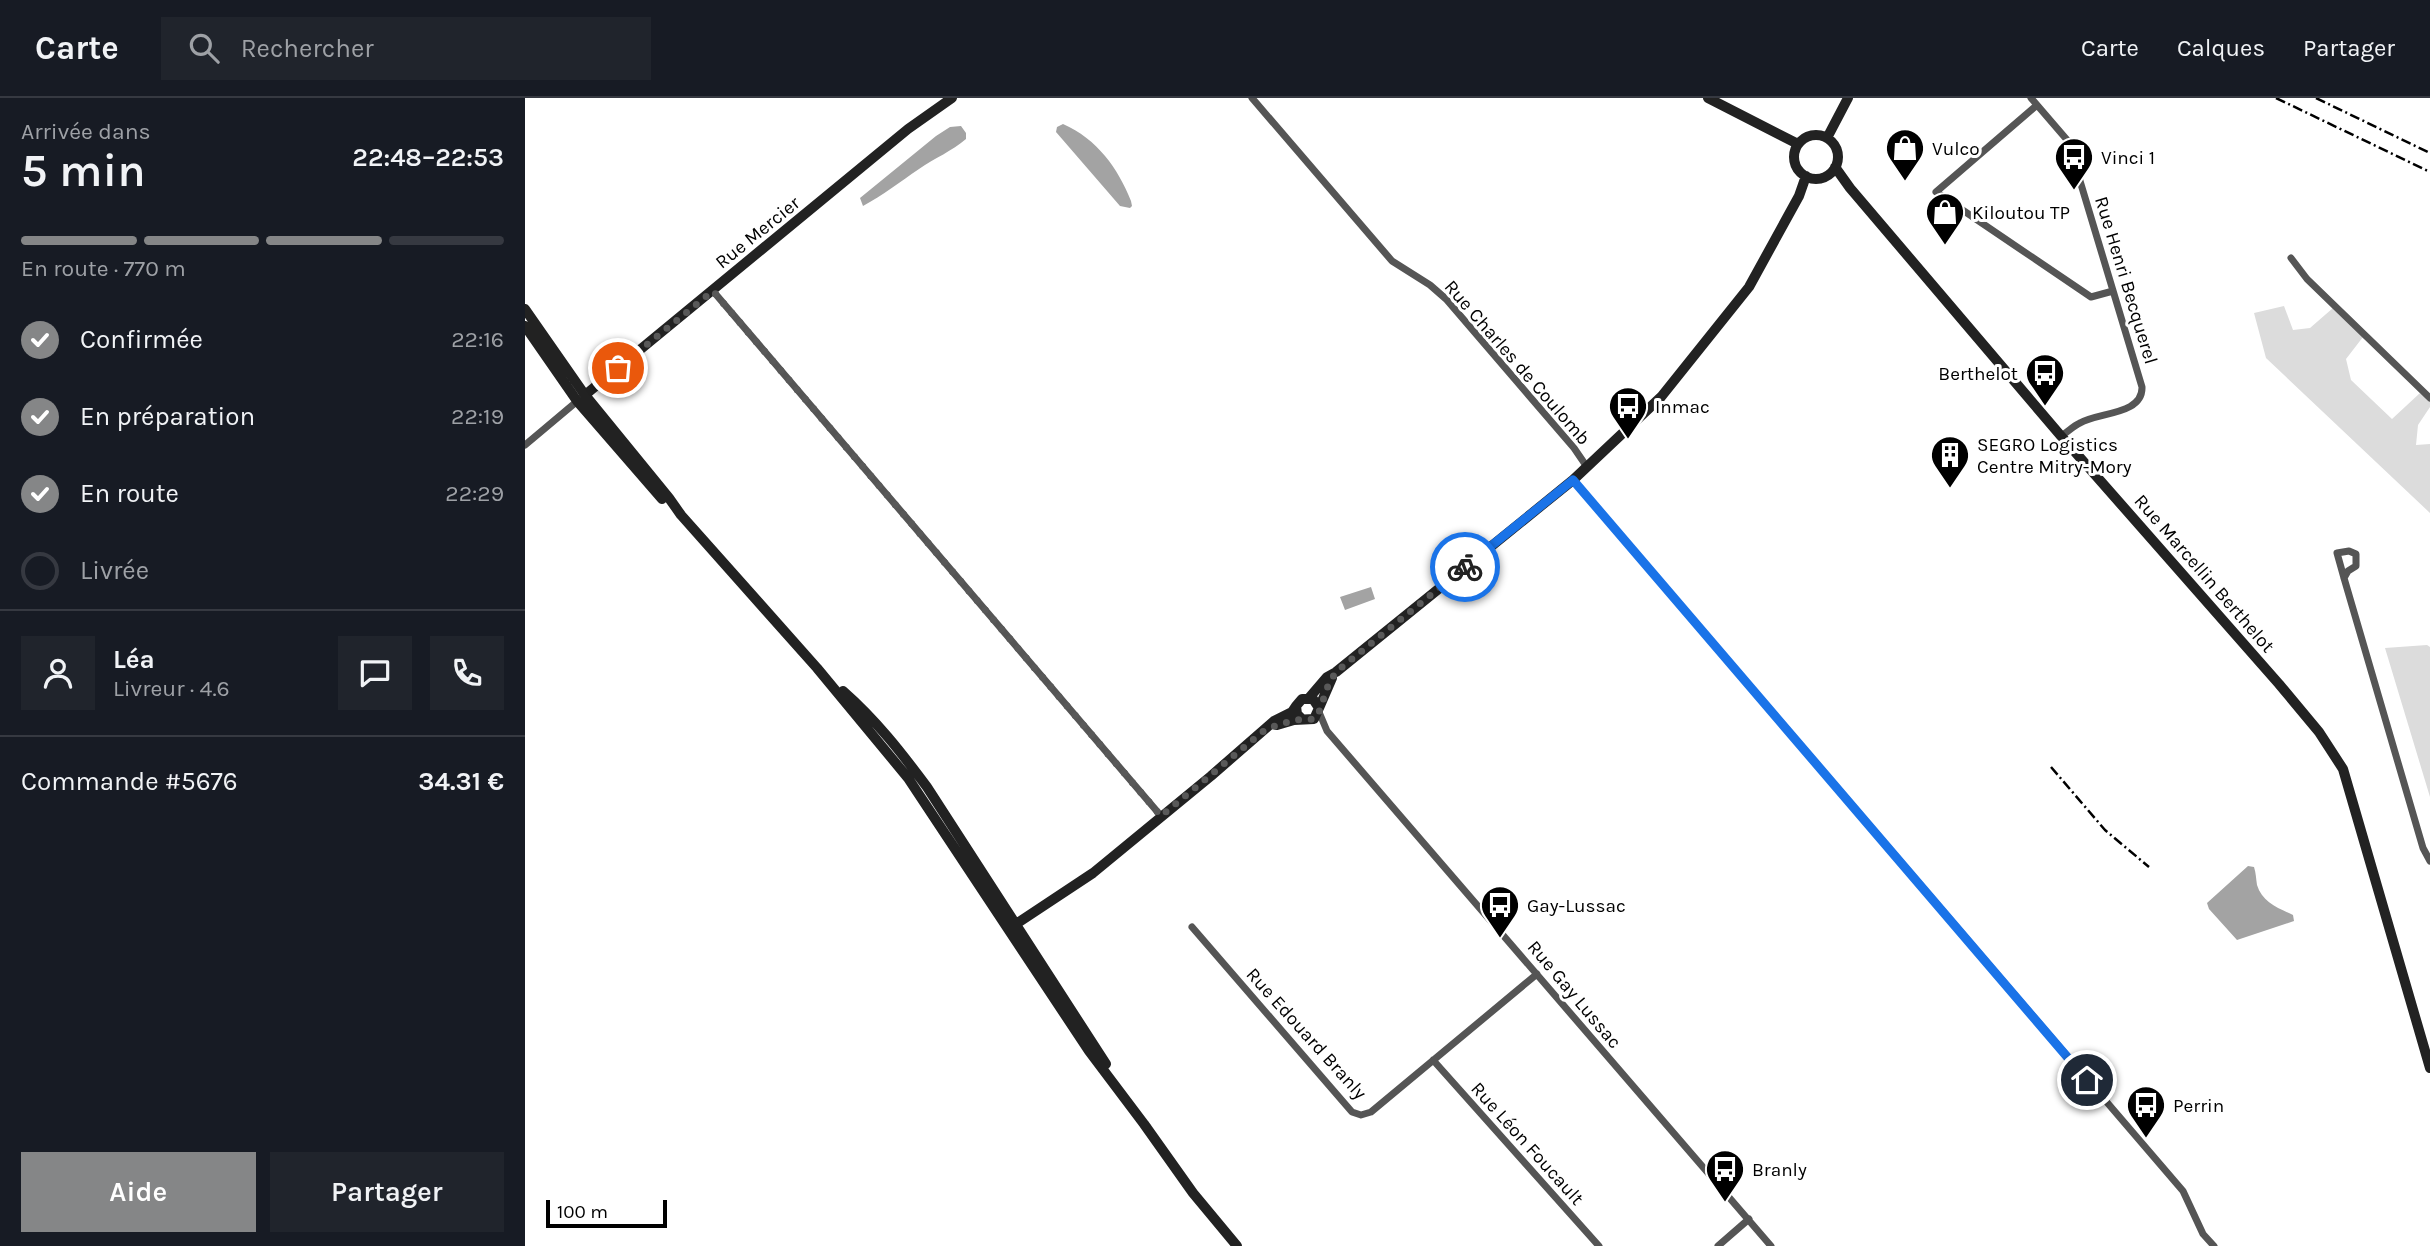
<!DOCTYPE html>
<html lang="fr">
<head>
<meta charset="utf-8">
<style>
  :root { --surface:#171b24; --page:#20242c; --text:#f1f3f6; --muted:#9ea1a6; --line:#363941; --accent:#858687 }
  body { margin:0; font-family:Karla,sans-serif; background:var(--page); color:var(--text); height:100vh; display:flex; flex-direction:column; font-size:26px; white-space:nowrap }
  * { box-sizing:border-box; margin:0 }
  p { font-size:23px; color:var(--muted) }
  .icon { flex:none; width:38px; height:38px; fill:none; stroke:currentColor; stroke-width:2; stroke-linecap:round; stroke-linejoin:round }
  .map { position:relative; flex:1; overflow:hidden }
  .side { display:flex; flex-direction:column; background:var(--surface); width:525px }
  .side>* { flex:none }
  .scale { position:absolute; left:21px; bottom:18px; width:121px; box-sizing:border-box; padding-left:7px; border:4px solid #000; border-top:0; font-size:19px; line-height:24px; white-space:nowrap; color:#000; -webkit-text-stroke:5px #fff; paint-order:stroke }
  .pin { position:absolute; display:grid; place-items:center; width:60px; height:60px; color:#fff; margin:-30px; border:4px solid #fff; border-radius:50%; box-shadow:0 2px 7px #0007 }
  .courier { position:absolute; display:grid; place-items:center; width:70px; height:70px; margin:-35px; border:5px solid #1a73e8; border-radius:50%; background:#fff; color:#222; box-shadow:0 2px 9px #0007 }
  .headline em { font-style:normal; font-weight:600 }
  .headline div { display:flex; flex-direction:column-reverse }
  .headline { display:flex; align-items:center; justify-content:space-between; height:119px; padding:0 21px }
  h1 { font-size:46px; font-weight:600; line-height:52px }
  .bar { display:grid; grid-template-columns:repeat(4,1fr); gap:10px 7px; align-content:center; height:84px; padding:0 21px }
  .bar i { height:9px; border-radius:5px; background:var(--line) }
  .bar .current { background:var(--accent) }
  .bar p { grid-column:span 4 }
  .line { display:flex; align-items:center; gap:18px; padding:0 21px; border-top:2px solid var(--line) }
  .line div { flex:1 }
  .round { display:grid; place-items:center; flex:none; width:74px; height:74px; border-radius:0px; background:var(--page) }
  ol { padding:0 21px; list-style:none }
  li { display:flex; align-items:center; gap:21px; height:77px }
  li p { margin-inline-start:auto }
  li .icon { padding:7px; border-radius:50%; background:var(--accent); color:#fff; stroke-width:4 }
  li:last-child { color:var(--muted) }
  li i { width:38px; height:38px; border:4px solid var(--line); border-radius:50% }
  .button { display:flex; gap:14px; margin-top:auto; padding:14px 21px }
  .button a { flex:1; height:80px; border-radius:0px; background:var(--accent); color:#fff; font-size:28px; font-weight:600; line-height:80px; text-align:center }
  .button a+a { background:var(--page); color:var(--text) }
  header { display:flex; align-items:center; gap:42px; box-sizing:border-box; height:98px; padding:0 35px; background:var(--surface); border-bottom:2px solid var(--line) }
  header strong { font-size:33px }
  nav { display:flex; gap:38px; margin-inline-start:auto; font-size:24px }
  .search { width:490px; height:63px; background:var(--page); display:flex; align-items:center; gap:18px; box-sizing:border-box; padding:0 24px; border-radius:0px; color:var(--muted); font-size:26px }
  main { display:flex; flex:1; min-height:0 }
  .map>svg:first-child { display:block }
</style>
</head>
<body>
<header>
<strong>Carte</strong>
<div class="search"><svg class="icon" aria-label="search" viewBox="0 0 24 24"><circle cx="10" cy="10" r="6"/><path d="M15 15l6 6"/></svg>Rechercher</div>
<nav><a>Carte</a><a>Calques</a><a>Partager</a></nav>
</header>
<main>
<section class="side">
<div class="headline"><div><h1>5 min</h1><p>Arrivée dans</p></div><em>22:48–22:53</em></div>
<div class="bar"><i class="current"></i><i class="current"></i><i class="current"></i><i></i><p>En route · 770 m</p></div>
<ol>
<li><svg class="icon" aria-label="check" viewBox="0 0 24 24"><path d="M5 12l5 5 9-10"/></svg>Confirmée<p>22:16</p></li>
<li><svg class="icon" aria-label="check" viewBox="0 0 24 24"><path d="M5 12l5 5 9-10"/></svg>En préparation<p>22:19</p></li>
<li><svg class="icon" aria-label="check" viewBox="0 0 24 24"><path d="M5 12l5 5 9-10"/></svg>En route<p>22:29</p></li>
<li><i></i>Livrée</li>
</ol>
<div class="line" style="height:126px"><a class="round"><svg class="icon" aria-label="person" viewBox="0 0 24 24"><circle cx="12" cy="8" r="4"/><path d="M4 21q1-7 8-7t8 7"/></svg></a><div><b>Léa</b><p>Livreur · 4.6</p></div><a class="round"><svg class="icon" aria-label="chat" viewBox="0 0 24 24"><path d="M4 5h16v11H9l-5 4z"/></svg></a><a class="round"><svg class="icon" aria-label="phone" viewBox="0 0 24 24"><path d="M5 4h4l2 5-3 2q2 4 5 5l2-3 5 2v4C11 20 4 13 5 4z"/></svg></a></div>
<div class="line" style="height:91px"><div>Commande #5676</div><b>34.31 €</b></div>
<div class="button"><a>Aide</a><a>Partager</a></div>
</section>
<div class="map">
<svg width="1905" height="1148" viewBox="0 0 1905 1148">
  <rect width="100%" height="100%" fill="#fff"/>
  <!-- green -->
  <path fill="#dcdcdc" d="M1759,208L1768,232L1785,230L1808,210L1838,239L1821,261L1826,282L1867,321L1895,295L1905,303V309L1893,327L1891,347L1905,346V415L1741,260L1729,215Z
    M1902,547L1905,549V699L1860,550Z"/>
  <!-- water -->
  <path fill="#a3a3a3" d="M538,26C572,41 593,70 606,103L607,108L605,110L595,108L531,34L532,29Z
    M436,28L441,35V41C427,53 410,60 394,71C375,84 358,97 338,108L335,100L411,38L425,29Z
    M846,489L850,501L820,512L815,499Z
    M1723,768L1729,769C1731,775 1731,781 1732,787C1737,804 1753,810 1768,817L1769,823L1712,842L1684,811L1682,805Z"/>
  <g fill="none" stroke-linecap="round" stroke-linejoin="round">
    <!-- street -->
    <path stroke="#555" stroke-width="7" d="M727,0L867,163L905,187L921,201L1049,350L1062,369
      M1506,0L1543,43L1617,289C1618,317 1573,314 1555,325C1548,328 1543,334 1536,338
      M1512,7L1411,94L1566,199L1588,193
      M1766,160L1782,181L1905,300
      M188,193L636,718
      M0,347L56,300
      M1048,382L1658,1093L1678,1136L1689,1148
      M1819,480L1823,473L1831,468V456L1824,453L1812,455L1819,480L1898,750L1905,763
      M794,614L802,633L1246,1148
      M667,829L827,1014L836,1017L846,1014L1012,876
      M908,962L1074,1148
      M1193,1148L1224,1121"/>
    <!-- secondary -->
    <path stroke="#222" stroke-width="10" d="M1183,0L1273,46
      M1269 59a22 22 0 1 1 44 0a22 22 0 1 1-44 0Z
      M1302,40L1323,0
      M1310,69L1325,90L1536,338L1754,586L1794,634L1818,671L1905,970
      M0,211L60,297L144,400L156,417L292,570L383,680L564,953L622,1030
      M0,228L52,303L137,401
      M60,297L383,31L427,0
      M318,593C351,622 376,654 402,689L581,966
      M784,600L802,579L811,574L1048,382L1136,299L1224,189L1274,98L1281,78
      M794,610L807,580
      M752,627L769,622L789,621L794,610L788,601H777L771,608L772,616L777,621
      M485,830L568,775L686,678L749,623L767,614L771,608
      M619,1026L668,1095L712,1148"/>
    <!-- rail -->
    <path stroke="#000" stroke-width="2.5" stroke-dasharray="10 3.5 2 3.5" stroke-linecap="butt" d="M1751,0L1905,74
      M1791,0L1905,55
      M1526,669L1580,732L1624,769"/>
  </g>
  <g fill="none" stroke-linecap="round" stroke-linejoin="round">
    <!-- done -->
    <path stroke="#595959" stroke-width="7" stroke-dasharray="0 12.6" d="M93,270L188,193L636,718L741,631L769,622L789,621L794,614L804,585L811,574L940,469"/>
    <!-- route -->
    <path stroke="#1a73e8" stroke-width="9" d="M940,469L1048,382L1562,982"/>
  </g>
  <!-- icons -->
  <defs>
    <g id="shop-pin" transform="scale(2.0125)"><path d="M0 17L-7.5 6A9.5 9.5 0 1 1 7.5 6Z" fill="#000" stroke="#fff"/><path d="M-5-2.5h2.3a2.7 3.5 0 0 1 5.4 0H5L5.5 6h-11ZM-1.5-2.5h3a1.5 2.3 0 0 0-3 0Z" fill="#fff"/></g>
    <g id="bus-pin" transform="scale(2.0125)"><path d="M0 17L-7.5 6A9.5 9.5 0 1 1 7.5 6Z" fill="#000" stroke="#fff"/><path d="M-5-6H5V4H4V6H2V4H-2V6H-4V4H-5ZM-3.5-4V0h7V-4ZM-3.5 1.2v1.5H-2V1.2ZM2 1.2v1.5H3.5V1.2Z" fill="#fff"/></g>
    <g id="building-pin" transform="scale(2.0125)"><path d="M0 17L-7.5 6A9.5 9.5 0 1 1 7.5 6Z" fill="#000" stroke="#fff"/><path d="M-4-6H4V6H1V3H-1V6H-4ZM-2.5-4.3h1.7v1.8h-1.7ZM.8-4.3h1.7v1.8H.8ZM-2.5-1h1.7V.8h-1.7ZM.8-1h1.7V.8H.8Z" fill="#fff"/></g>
  </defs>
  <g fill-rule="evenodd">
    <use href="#shop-pin" x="1380" y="50"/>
    <use href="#bus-pin" x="1549" y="59"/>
    <use href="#shop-pin" x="1420" y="114"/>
    <use href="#bus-pin" x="1520" y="275"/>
    <use href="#bus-pin" x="1103" y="308"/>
    <use href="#building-pin" x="1425" y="357"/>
    <use href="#bus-pin" x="975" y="807"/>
    <use href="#bus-pin" x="1621" y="1007"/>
    <use href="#bus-pin" x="1200" y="1071"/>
  </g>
  <g text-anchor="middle" stroke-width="6" stroke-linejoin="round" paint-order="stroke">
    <!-- poi labels -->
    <g font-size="19" fill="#000" stroke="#fff" text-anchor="start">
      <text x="1407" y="57">Vulco</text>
      <text x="1576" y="66">Vinci 1</text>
      <text x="1447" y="121">Kiloutou TP</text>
      <text x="1493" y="282" text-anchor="end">Berthelot</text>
      <text x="1130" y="315">Inmac</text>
      <text x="1452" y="353">SEGRO Logistics<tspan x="1452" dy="22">Centre Mitry-Mory</tspan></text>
      <text x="1002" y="814">Gay-Lussac</text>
      <text x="1648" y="1014">Perrin</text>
      <text x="1227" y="1078">Branly</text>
    </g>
    <!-- street labels -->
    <g font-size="19" fill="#000" stroke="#fff">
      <text transform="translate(232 134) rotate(-39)" y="7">Rue Mercier</text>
      <text transform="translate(1602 182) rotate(73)" y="7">Rue Henri Becquerel</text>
      <text transform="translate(993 264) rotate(49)" y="7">Rue Charles de Coulomb</text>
      <text transform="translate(1680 475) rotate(49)" y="7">Rue Marcellin Berthelot</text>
      <text transform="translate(1050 896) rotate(50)" y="7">Rue Gay Lussac</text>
      <text transform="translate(782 935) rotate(48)" y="7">Rue Edouard Branly</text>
      <text transform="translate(1003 1045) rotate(48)" y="7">Rue Léon Foucault</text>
    </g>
  </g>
</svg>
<div class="scale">100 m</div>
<div class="pin" style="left:93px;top:270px;background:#ea580c"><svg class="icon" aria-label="bag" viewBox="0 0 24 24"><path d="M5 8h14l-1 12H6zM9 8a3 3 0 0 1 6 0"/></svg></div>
<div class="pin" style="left:1562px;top:982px;background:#1f2937"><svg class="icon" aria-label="home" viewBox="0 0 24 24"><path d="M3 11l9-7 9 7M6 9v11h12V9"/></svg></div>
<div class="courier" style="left:940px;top:469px"><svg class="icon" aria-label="bike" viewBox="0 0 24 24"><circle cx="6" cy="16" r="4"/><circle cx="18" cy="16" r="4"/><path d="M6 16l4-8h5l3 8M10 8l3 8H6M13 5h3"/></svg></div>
</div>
</main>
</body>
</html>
